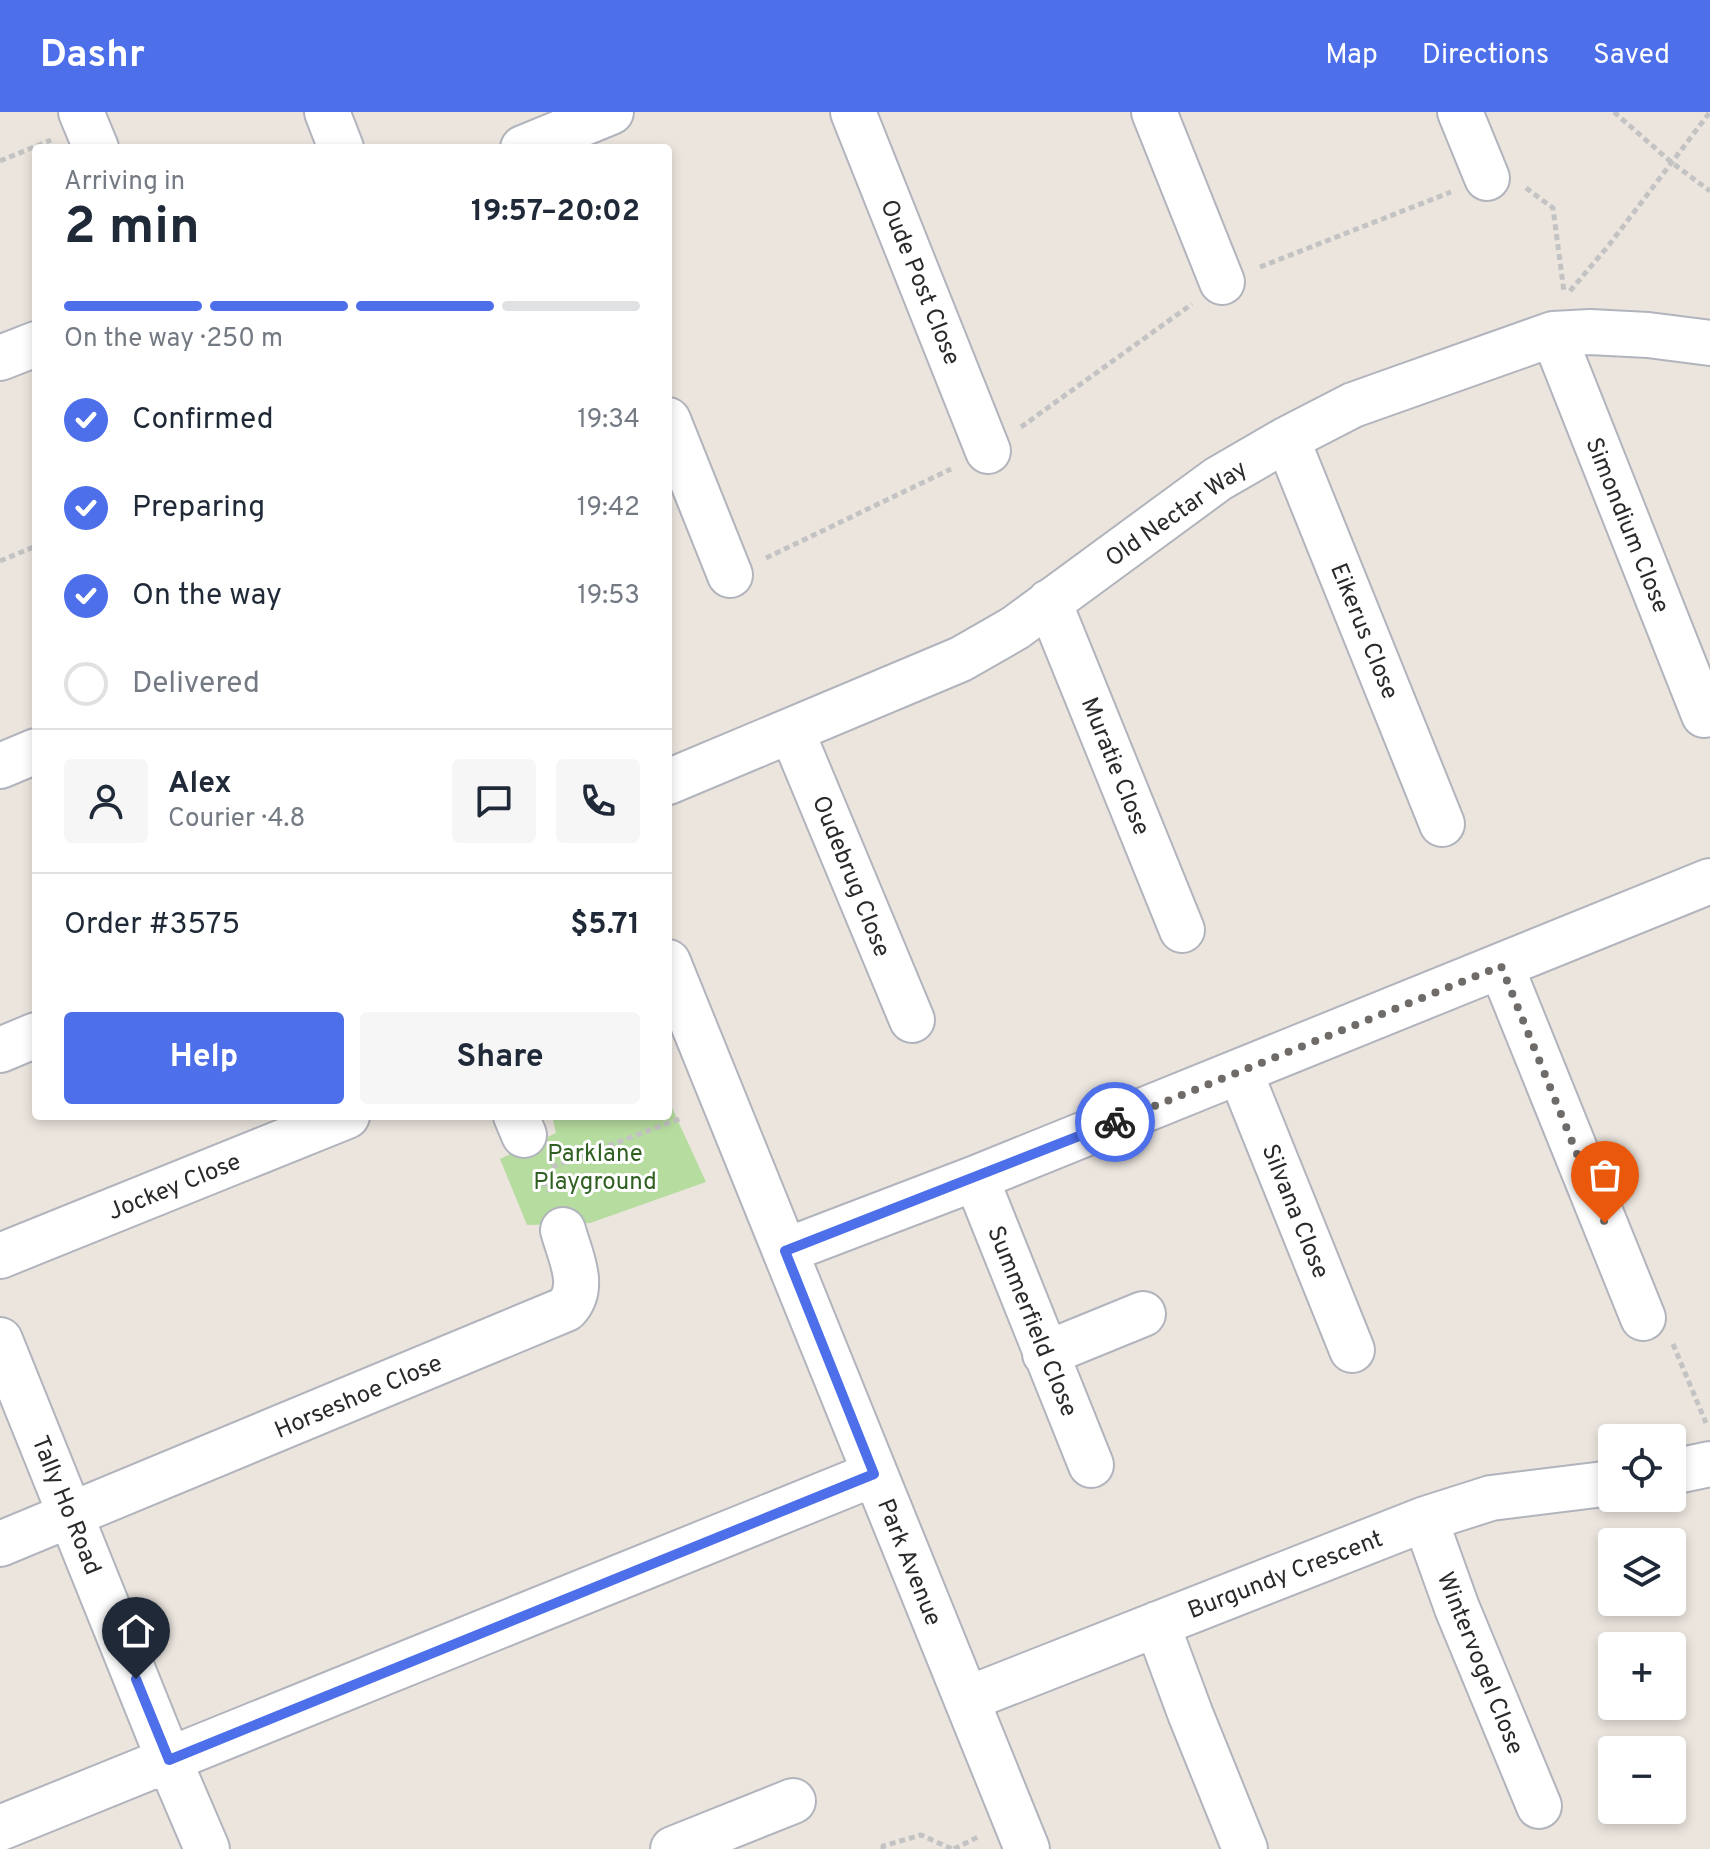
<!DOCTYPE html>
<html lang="en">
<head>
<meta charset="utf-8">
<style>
  :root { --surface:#fff; --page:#f6f6f7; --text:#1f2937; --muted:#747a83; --line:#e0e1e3; --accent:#4d6fe9 }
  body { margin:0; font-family:Overpass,sans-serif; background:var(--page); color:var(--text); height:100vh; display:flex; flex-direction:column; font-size:30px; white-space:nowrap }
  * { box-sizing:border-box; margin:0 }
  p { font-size:26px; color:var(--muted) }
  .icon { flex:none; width:44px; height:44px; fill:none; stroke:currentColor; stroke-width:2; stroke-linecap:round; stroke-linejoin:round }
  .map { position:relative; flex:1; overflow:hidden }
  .panel { position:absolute; left:32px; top:32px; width:640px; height:976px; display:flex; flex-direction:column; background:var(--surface); border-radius:8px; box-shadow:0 4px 12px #0003 }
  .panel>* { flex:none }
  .fabs { position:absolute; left:1598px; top:1312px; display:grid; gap:16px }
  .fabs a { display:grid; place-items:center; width:88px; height:88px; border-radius:8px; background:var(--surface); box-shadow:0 4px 12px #0003; font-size:40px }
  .pin { position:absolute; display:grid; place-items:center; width:68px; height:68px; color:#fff; margin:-82px -34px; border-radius:50% 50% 50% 0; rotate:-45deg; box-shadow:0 0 8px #0007 }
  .pin .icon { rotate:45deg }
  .courier { position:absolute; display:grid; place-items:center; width:80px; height:80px; margin:-40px; border:6px solid #4d6fe9; border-radius:50%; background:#fff; color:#222; box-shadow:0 2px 10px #0007 }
  .headline em { font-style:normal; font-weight:700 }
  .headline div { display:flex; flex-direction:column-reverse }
  .headline { display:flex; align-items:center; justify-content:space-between; height:136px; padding:0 32px }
  h1 { font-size:52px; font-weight:700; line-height:60px }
  .bar { display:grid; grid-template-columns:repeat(4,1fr); gap:12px 8px; align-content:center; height:96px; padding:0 32px }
  .bar i { height:10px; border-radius:6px; background:var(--line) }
  .bar .current { background:var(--accent) }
  .bar p { grid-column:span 4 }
  .line { display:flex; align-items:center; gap:20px; padding:0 32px; border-top:2px solid var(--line) }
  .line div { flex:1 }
  .round { display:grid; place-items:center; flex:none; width:84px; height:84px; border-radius:8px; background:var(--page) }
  ol { padding:0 32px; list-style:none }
  li { display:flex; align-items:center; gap:24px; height:88px }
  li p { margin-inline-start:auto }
  li .icon { padding:8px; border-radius:50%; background:var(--accent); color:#fff; stroke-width:4 }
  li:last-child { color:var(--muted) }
  li i { width:44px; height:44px; border:4px solid var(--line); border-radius:50% }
  .cta { display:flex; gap:16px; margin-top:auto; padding:16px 32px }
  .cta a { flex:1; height:92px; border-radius:8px; background:var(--accent); color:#fff; font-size:32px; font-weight:700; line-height:92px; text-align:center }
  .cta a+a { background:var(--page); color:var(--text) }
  header { display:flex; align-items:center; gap:48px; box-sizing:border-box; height:112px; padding:0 40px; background:var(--accent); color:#fff }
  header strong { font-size:38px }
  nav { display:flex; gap:44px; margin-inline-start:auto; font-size:28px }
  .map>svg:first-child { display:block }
</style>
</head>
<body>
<header>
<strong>Dashr</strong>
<nav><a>Map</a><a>Directions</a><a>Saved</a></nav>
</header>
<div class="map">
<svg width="1710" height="1737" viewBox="0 0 1710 1737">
  <rect width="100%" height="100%" fill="#ebe5de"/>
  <!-- green -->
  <path fill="#b6dc9f" d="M668,987L706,1070L590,1111L527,1113L500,1047L556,1021L552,1004H668Z"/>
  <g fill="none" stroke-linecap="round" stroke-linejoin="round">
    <!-- minor casing -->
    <g stroke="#b1b4bc" stroke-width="48">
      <path id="minor" d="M81,0L96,36
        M327,0L341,36
        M853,0L988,339
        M1154,0L1222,170
        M1460,0L1487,66
        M523,36L611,0
        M1553,222L1704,603
        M0,246L36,232
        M668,308L730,463
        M1287,327L1442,712
        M1049,490L1182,818
        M792,620L912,908
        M0,654L36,639
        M668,670L961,547L1015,516L1218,367L1287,327L1353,293L1553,222L1590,220L1648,223L1710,231
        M668,850L1027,1737
        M1501,854L1643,1206
        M0,938L36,923
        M1240,960L1352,1238
        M516,1004L524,1023
        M976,1066L1091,1353
        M785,1139L976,1066L1710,769
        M0,1144L347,1004
        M0,1228L169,1648L207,1737
        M1045,1242L1143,1202
        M1672,1360L1710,1352
        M1425,1407L1457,1496L1539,1694
        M0,1432L566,1197C587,1175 570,1144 563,1118
        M1157,1512L1190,1601L1245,1737
        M967,1587L1425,1407L1491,1386L1612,1371
        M0,1716L874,1362
        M673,1737L793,1689"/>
    </g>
    <!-- path -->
    <path stroke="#c3c3c3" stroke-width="5" stroke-dasharray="6 4" stroke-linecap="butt" d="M1614,0L1671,50L1710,79
      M0,49L51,28
      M1526,76L1553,96L1564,180
      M1260,155L1451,80
      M1570,179L1609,133L1710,0
      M1021,315L1192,192
      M766,446L951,357
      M0,449L36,434
      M552,1055L682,1006
      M540,1060L548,1080
      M1673,1232L1706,1311
      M883,1737V1734L921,1723L952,1737
      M954,1737L978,1725"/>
    <!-- minor -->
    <use href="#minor" stroke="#fff" stroke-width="44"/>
  </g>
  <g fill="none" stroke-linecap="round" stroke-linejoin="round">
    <!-- done -->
    <path stroke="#6e6b69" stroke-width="8" stroke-dasharray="0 14.4" d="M1115,1010L1501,854L1605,1111"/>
    <!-- route -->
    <path stroke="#4d6fe9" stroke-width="10" d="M136,1567L169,1648L874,1362L785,1139L1115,1010"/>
  </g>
  <g text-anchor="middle" stroke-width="6" stroke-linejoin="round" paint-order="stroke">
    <!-- street labels -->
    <g font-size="24" fill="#2a2a2a" stroke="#fff">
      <text transform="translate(921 170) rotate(68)" y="8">Oude Post Close</text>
      <text transform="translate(1176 401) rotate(-35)" y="8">Old Nectar Way</text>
      <text transform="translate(1628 413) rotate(68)" y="8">Simondium Close</text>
      <text transform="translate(1365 519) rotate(68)" y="8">Eikerus Close</text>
      <text transform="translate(1116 654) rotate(68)" y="8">Muratie Close</text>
      <text transform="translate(852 764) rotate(68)" y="8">Oudebrug Close</text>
      <text transform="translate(174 1074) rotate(-22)" y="8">Jockey Close</text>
      <text transform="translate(1296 1099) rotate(68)" y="8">Silvana Close</text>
      <text transform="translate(1033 1209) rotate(68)" y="8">Summerfield Close</text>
      <text transform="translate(358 1284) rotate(-23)" y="8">Horseshoe Close</text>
      <text transform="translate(67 1393) rotate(68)" y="8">Tally Ho Road</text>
      <text transform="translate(910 1450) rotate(68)" y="8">Park Avenue</text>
      <text transform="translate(1285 1462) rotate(-21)" y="8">Burgundy Crescent</text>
      <text transform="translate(1481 1551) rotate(68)" y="8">Wintervogel Close</text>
    </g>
    <!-- park labels -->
    <g font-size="24" fill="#306021" stroke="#fff">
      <text x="595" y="1049">Parklane<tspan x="595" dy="28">Playground</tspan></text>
    </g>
  </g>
</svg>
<div class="fabs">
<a><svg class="icon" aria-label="locate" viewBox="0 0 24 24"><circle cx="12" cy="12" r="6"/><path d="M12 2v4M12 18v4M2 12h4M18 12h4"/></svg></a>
<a><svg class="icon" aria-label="layers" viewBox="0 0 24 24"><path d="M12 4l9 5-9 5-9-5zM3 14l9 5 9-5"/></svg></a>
<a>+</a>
<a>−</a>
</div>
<div class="pin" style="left:1605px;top:1111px;background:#ea580c"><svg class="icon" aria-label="bag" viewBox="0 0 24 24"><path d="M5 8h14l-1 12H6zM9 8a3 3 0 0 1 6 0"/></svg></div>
<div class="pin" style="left:136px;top:1567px;background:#1f2937"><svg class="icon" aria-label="home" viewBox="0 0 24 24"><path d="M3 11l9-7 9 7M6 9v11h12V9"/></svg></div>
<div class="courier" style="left:1115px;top:1010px"><svg class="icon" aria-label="bike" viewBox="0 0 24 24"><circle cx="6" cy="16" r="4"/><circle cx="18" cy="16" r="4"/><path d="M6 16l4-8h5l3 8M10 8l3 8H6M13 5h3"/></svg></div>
<section class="panel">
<div class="headline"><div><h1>2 min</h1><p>Arriving in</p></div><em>19:57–20:02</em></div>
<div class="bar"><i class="current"></i><i class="current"></i><i class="current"></i><i></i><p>On the way · 250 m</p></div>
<ol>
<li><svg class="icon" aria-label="check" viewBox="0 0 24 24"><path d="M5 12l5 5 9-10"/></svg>Confirmed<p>19:34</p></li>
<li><svg class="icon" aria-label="check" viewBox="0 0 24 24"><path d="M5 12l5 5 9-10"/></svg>Preparing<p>19:42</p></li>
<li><svg class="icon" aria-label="check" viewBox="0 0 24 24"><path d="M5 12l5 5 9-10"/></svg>On the way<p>19:53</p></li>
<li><i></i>Delivered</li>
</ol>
<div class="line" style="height:144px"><a class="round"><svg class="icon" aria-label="person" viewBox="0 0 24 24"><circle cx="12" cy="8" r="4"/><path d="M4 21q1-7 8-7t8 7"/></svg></a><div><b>Alex</b><p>Courier · 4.8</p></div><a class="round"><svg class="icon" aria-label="chat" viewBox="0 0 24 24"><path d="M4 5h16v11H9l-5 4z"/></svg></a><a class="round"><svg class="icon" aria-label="phone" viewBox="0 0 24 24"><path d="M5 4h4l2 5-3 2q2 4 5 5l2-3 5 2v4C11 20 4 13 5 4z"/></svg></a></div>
<div class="line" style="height:104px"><div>Order #3575</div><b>$5.71</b></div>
<div class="cta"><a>Help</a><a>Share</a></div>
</section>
</div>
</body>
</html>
